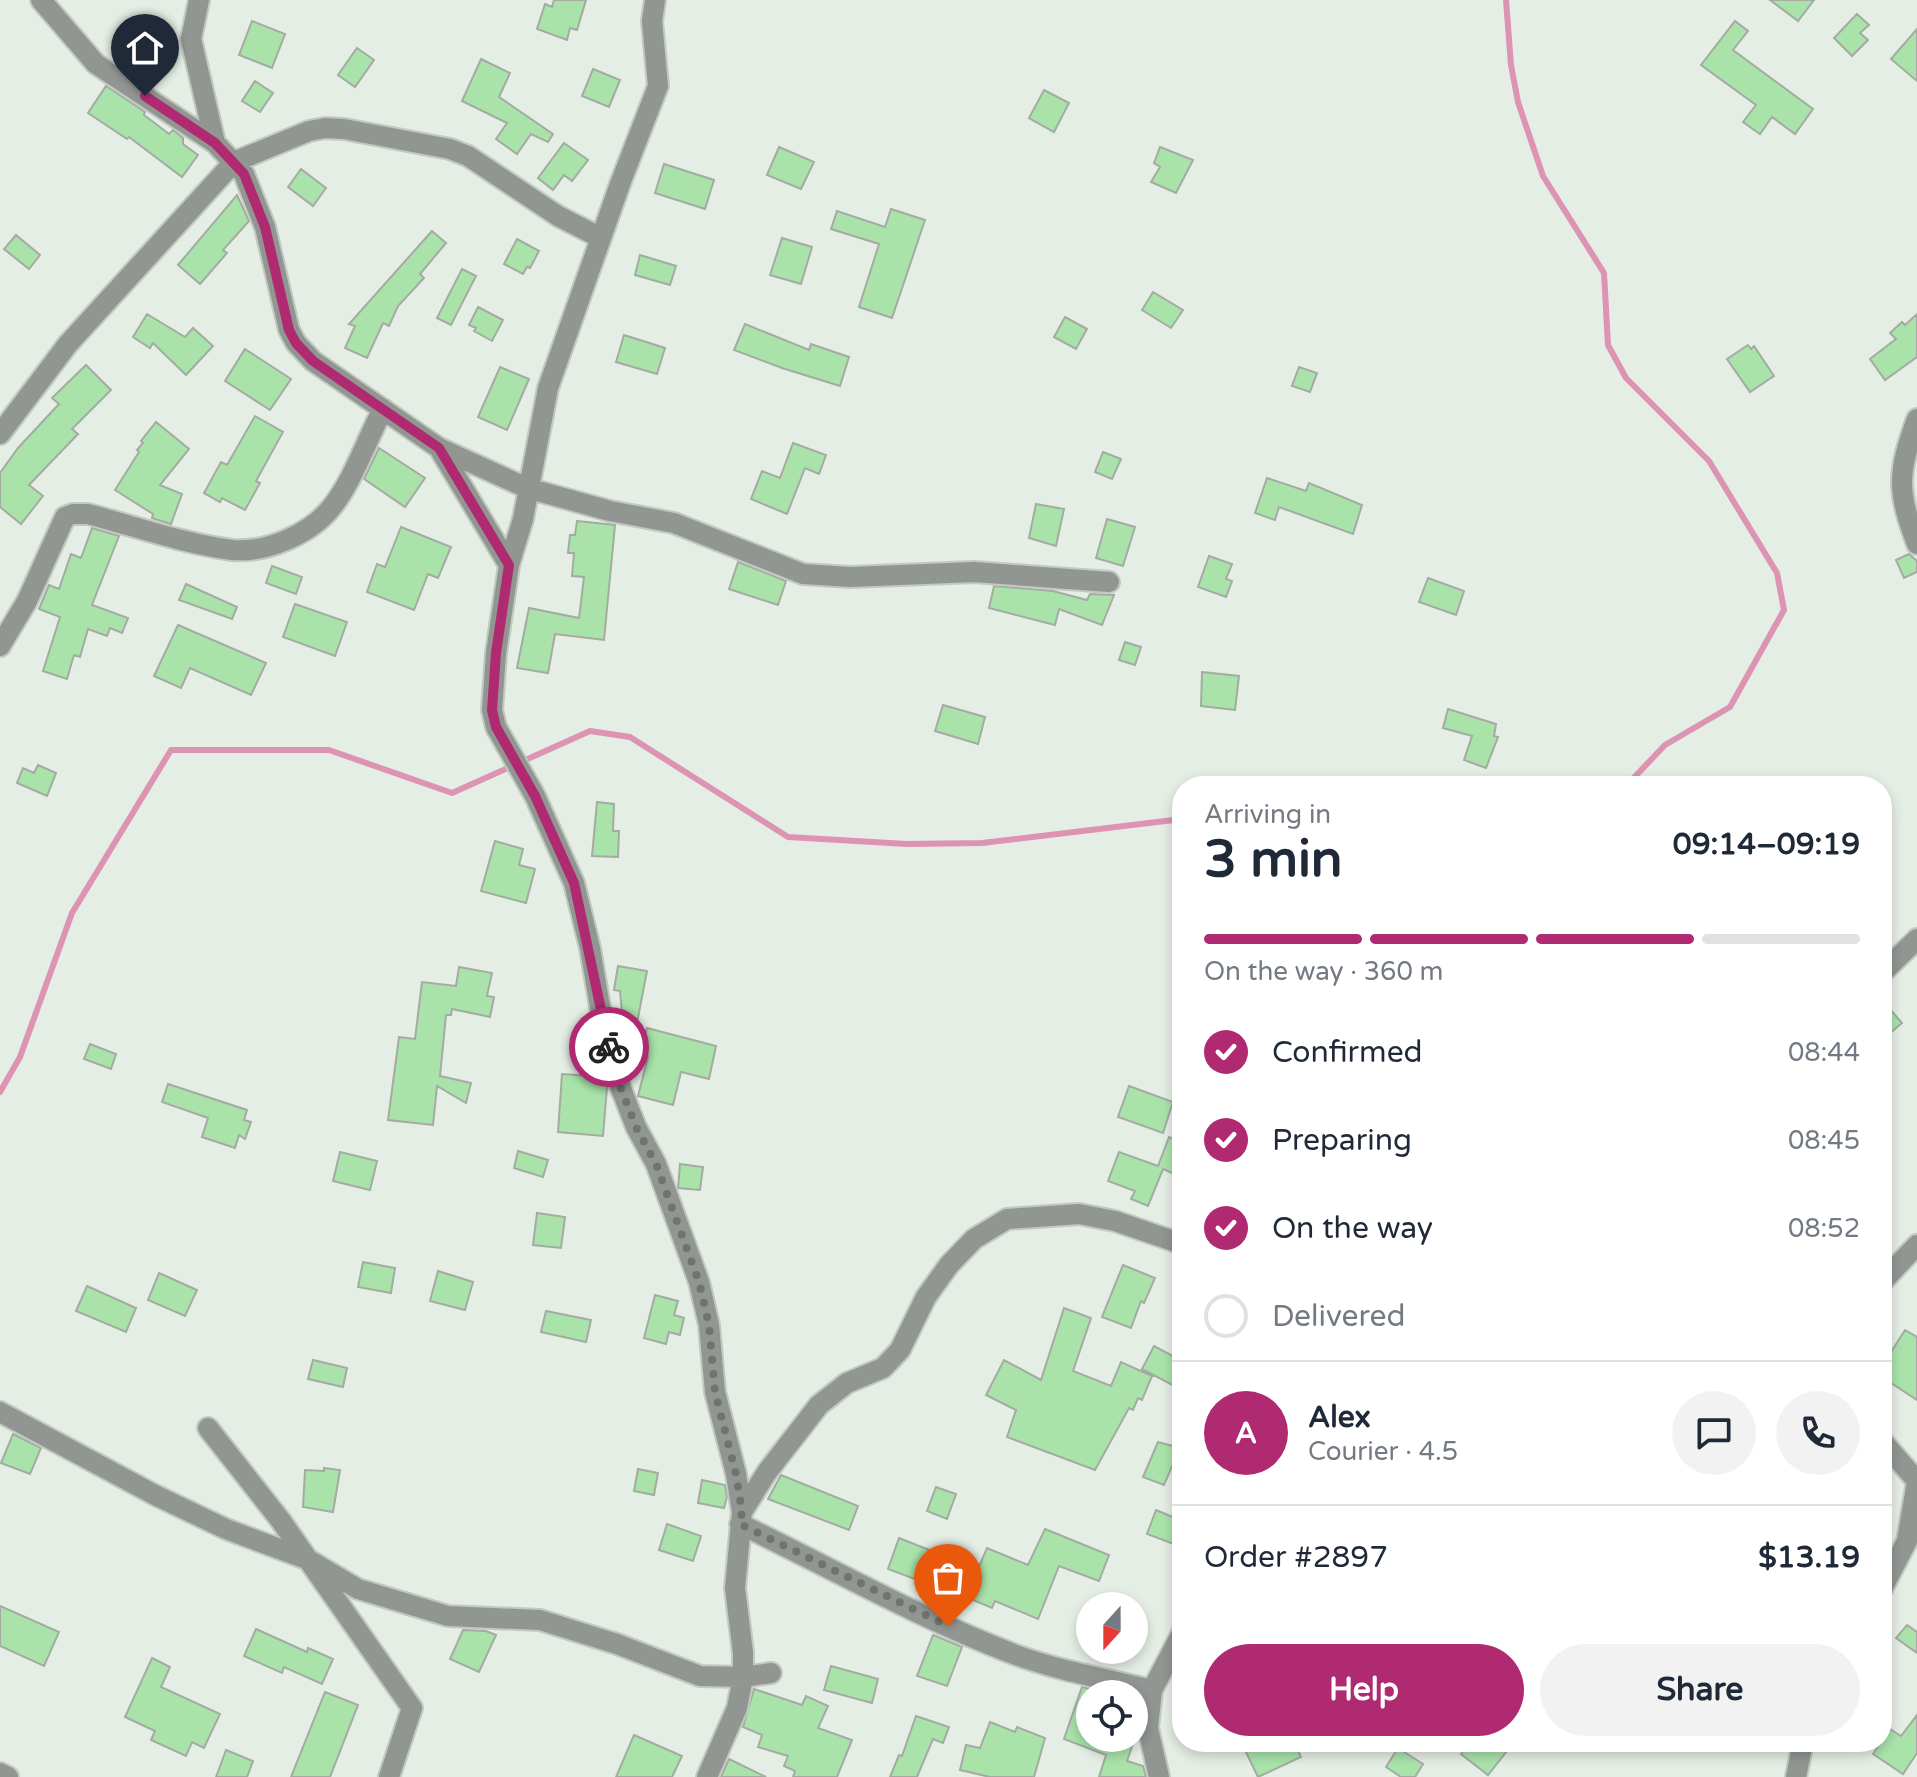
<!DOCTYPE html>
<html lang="en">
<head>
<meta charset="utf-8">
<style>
  :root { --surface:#fff; --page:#f2f2f3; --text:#1f2937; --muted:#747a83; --line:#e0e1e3; --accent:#af2a70 }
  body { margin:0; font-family:"Varela Round",sans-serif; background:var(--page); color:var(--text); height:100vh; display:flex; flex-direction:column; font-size:30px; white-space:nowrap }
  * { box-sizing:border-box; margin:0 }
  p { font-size:26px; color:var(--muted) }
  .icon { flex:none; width:44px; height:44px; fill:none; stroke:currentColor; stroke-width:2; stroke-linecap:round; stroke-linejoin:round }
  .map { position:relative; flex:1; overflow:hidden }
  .panel { position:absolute; left:1172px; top:776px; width:720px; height:976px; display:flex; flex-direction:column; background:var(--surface); border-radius:32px; box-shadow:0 4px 12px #0003 }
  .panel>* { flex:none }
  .needle { width:52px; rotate:201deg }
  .buttons { position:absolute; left:1076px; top:1592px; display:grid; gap:16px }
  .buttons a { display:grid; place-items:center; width:72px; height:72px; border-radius:50%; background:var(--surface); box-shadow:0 4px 12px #0003; font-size:40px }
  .pin { position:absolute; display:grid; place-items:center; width:68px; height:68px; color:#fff; margin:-82px -34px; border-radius:50% 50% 50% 0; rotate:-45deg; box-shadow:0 0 8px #0007 }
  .pin .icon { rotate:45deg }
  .courier { position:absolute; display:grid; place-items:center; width:80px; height:80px; margin:-40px; border:6px solid #af2a70; border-radius:50%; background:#fff; color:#222; box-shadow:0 2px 10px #0007 }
  .summary em { font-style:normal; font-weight:700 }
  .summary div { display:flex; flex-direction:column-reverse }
  .summary { display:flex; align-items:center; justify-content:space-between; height:136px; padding:0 32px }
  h1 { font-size:52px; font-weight:700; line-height:60px }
  .bar { display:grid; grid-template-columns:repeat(4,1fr); gap:12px 8px; align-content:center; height:96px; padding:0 32px }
  .bar i { height:10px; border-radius:6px; background:var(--line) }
  .bar .on { background:var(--accent) }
  .bar p { grid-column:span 4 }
  .line { display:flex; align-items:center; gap:20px; padding:0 32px; border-top:2px solid var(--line) }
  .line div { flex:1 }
  .round { display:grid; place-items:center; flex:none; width:84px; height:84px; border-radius:42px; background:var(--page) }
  ol { padding:0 32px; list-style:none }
  li { display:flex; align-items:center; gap:24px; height:88px }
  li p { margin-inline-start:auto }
  li .icon { padding:8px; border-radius:50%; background:var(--accent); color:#fff; stroke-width:4 }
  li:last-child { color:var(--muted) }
  li i { width:44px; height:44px; border:4px solid var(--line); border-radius:50% }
  .cta { display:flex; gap:16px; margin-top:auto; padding:16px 32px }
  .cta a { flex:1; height:92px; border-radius:48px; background:var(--accent); color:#fff; font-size:32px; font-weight:700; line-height:92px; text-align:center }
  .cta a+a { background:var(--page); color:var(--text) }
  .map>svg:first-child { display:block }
</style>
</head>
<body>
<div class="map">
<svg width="1917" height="1777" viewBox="0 0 1917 1777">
  <rect width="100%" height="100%" fill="#e5eee5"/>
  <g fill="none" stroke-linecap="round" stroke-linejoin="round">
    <!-- stream -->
    <path stroke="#dd93b2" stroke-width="6" d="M1506,0L1511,65L1518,102L1543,176L1604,273L1608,345L1626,378L1709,461L1777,573L1784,610L1730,707L1665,745L1626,786
      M0,1092L20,1057L72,913L171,750H329L452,793L590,731L630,737L788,837L907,844L982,843L1182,819"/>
  </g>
  <!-- building -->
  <path fill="#a9e3aa" stroke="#a3aba3" stroke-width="2" d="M554,0H586L577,30L570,28L567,40L537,29L545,4L552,7Z
    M1770,0H1814L1798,21Z
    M1857,14L1869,25L1860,33L1868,40L1852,56L1834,38Z
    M252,21L285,34L272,68L239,55Z
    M1735,21L1748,31L1733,50L1813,109L1795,134L1772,117L1760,134L1743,122L1756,105L1701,65Z
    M1917,29V81L1891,59Z
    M357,48L374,60L355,87L338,75Z
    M481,59L510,73L499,97L553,134L548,142L531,134L517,154L496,139L507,123L462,101Z
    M593,69L620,80L609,107L582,96Z
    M255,81L273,93L260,112L242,101Z
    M106,86L145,112L144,115L169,134L173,130L183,138V144L198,155L182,177L129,137L127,139L88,113Z
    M1044,90L1069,103L1054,132L1029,118Z
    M564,143L588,160L572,181L564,175L553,190L538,178Z
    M779,147L814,162L801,189L767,175Z
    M1160,147L1193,160L1176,193L1151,182L1160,167L1154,163Z
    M664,164L714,180L705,209L655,193Z
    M301,169L326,188L313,206L288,187Z
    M237,195L249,221L223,250L227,253L200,284L178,265Z
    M891,209L925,220L892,318L859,307L879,244L831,229L837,211L885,227Z
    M432,231L446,243L420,274L424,278L398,306L389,326L383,323L367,358L345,348L355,326L349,324Z
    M16,235L40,255L29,269L4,249Z
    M782,238L812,247L801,284L770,275Z
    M517,239L539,251L530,268L527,267L523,274L504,264Z
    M640,255L676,266L670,285L635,275Z
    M462,269L476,276L451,325L437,318Z
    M1153,292L1183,310L1171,328L1142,310Z
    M478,307L503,320L492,341L474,331L476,328L469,325Z
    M147,314L185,337L193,328L213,346L186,375L153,343L150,348L133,337Z
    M1917,314V357L1885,380L1870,359L1896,339L1890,333L1902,322L1905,325Z
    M1065,317L1087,329L1076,349L1054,337Z
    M745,324L809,350L811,344L849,357L840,386L782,368L734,350Z
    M624,335L665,348L657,374L616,362Z
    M1748,345L1751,349L1754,346L1774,376L1750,392L1727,359Z
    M245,349L291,379L270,410L225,381Z
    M86,365L111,390L72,429L78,434L29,485L43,496L21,524L0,507V473L18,448L59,404L52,398Z
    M500,367L529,379L507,430L478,417Z
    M1299,367L1317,373L1310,392L1292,386Z
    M255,416L283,432L256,481L260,483L245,510L222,498L220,502L204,493L221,462L227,465Z
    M156,422L189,449L160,485L182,494L171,524L152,518L153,514L115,490L139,452L137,450L143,443L141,441Z
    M793,443L826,455L819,474L805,468L787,514L751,499L762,471L780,478Z
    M379,448L425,478L405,507L364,479Z
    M1103,452L1121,459L1112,479L1095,472Z
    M1267,478L1306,491L1309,483L1362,505L1353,534L1279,507L1275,520L1255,513Z
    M1036,504L1064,509L1056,546L1029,538Z
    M1107,519L1135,527L1123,566L1096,558Z
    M577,521L615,525L604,640L555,634L548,673L517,668L529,608L579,618L584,577L572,576L574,553H568L570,535H575Z
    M401,527L451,547L438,578L428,574L414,610L367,592L377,564L385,567Z
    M92,528L119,536L92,605L128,618L122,633L110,628L107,636L88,629L80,657L74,655L67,679L43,671L60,617L39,609L49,585L59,589L71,554L81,558Z
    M1909,554L1917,561V572L1904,578L1896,560Z
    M1209,556L1232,564L1226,579L1232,581L1226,597L1198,587Z
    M738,562L786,581L778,605L729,589Z
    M272,566L302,577L296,594L266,583Z
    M1428,578L1464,591L1456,615L1419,602Z
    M186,584L237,607L232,619L179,600Z
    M994,586L1053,591L1087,600L1090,594L1114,595L1102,625L1059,609L1055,625L989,608Z
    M295,604L347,622L335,656L283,637Z
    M178,625L266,663L251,695L190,668L181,688L154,676Z
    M1125,642L1141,647L1135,665L1119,660Z
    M1202,672L1239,676L1235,710L1201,706Z
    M943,705L985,717L978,744L935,731Z
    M1448,709L1496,724L1494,736L1498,737L1486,768L1464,760L1472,736L1443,728Z
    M38,765L56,773L47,796L17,783L23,768L34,773Z
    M597,802L614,804L613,831H619L618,857L592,856Z
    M495,841L523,849L519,865L535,869L526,903L481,891Z
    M618,966L647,971L637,1023L623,1024L620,991L614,990Z
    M459,967L492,973L487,996L494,997L490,1017L452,1009L451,1015H446L440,1076L471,1083L466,1103L437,1086L433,1125L388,1120L399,1037L415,1039L422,982L456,986Z
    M1882,1000L1902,1023L1882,1040Z
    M647,1028L716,1046L709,1079L681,1072L673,1105L638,1096L648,1057L639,1055Z
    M90,1044L116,1054L111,1069L84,1059Z
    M562,1074L604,1077L607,1087L603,1136L558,1132Z
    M168,1084L247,1110L244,1120L251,1122L245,1139L239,1135L235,1148L202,1137L208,1118L162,1102Z
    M1129,1086L1173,1102L1163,1133L1118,1117Z
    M1169,1137L1182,1143V1177L1163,1169L1148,1206L1131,1199L1135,1191L1108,1181L1119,1152L1158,1166Z
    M518,1151L548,1160L543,1177L514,1168Z
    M340,1152L377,1161L370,1190L333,1181Z
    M680,1164L703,1167L700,1190L678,1188Z
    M537,1213L565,1217L561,1248L533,1245Z
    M363,1262L395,1268L391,1293L358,1287Z
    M1123,1265L1155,1278L1144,1303L1141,1301L1131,1328L1102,1317Z
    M438,1271L473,1282L465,1310L430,1301Z
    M159,1273L197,1290L185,1316L148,1300Z
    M87,1286L136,1308L126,1332L76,1311Z
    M655,1295L678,1301L674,1315L684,1318L680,1335L669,1332L666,1344L644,1338Z
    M1064,1308L1091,1318L1073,1371L1111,1386L1121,1362L1152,1376L1142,1400L1138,1398L1133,1410L1129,1408L1095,1470L1007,1437L1016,1410L986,1395L1004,1360L1041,1380Z
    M546,1311L591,1320L586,1342L541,1332Z
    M1905,1330L1917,1337V1400L1882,1377V1366Z
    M1154,1346L1182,1361V1390L1142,1369Z
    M313,1360L347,1368L343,1387L308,1379Z
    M13,1434L41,1448L30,1474L1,1463Z
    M1158,1442L1180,1448L1164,1485L1143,1477Z
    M324,1468L340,1470L333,1512L303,1507L305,1470L324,1471Z
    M638,1469L658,1473L654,1495L634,1491Z
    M781,1475L858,1506L849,1530L768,1499Z
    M702,1480L725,1485L727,1497L724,1508L698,1503Z
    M936,1487L956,1494L947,1519L927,1511Z
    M1156,1510L1182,1521V1547L1147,1534Z
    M667,1524L701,1536L693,1561L659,1550Z
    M1045,1529L1109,1555L1099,1581L1059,1566L1038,1619L995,1601L992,1608L966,1597L987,1548L1028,1565Z
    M899,1538L932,1551L920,1581L888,1569Z
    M0,1606L59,1632L44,1666L0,1646Z
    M1907,1625L1917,1632V1653L1896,1638Z
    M256,1629L307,1652L308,1648L333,1659L322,1684L284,1667L282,1673L244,1656Z
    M463,1630L486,1631L496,1635L479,1672L450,1659Z
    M933,1635L962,1647L947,1686L917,1676Z
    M152,1658L170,1667L161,1687L220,1714L204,1748L192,1742L186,1756L151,1740L155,1731L125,1717Z
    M831,1666L878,1679L872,1703L824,1690Z
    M1082,1687L1090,1689V1738H1135L1127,1761L1143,1766L1146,1777H1099L1106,1755L1064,1739Z
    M754,1689L802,1705L806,1696L828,1706L818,1728L852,1740L837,1777H793L795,1771L784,1766L788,1756L758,1747L762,1735L743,1727Z
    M325,1692L358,1705L330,1777H291Z
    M1917,1715V1753L1903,1774L1873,1754L1890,1729L1901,1736Z
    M916,1716L949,1727L943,1743L933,1739L917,1777H890L899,1755L902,1756Z
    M990,1722L1015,1732L1017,1727L1045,1738L1034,1777H990L960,1770L966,1745L980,1748Z
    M634,1735L682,1756L672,1777H616Z
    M1264,1742H1294L1301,1757L1258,1777L1245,1750Z
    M1470,1742H1496L1507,1751L1488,1775L1461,1754Z
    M1398,1748L1423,1764L1415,1777H1401L1386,1767Z
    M226,1750L253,1761L247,1777H216Z
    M729,1759L766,1777H721Z"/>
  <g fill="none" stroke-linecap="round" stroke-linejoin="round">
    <!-- minor casing -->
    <g stroke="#c1c9c1" stroke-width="24">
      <path id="minor" d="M41,0L96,64L215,143L244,174L265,227L289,330L296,343L313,361L439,448L527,488L610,511L674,523L803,574L850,577L974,572L1109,582
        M199,0L191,39L215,143
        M1917,419C1897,473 1897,491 1917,544
        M0,434L68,344L234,162L309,131L325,128L344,129L450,149L468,156L558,216L601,238
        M439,448L509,565L496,653L492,710L496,727L535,796L574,883L590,948L602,1019L620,1086L636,1127L656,1164L699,1282L709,1325L715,1392L736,1474L742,1512
        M509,565L523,519L548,388L620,184L658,86L652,21L655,0
        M0,646L27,601L65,517L73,514H88C134,526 185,544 232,550C267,553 310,534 331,508C352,483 367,439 383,409
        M1882,973L1917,939
        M1882,1282L1917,1245
        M0,1412L155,1495L226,1529L309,1560L358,1589L448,1616L540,1620L617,1644L700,1676L743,1677L771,1673
        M208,1428L281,1521L412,1708L389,1777
        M1882,1441L1917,1481L1907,1541L1882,1589
        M740,1524C831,1568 921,1619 1016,1655C1060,1671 1106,1679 1152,1690
        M0,1773L8,1777
        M707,1777L737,1708L743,1677V1653L735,1588L742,1512L767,1472L819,1405L847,1383L883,1368L900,1350L926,1297L949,1265L974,1239L1007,1219L1079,1214L1115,1221L1182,1244
        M1159,1777L1148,1728L1152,1690L1182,1633
        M1796,1777L1803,1742"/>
    </g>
    <!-- minor -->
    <use href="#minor" stroke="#929692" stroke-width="20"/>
  </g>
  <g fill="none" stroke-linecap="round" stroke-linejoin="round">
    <!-- done -->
    <path stroke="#6f746f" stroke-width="8" stroke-dasharray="0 14.4" d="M609,1047L620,1086L636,1127L656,1164L699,1282L709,1325L715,1392L736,1474L742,1512L740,1524L948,1626"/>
    <!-- route -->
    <path stroke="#af2a70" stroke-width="10" d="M145,96L215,143L244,174L265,227L289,330L296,343L313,361L439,448L509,565L496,653L492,710L496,727L535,796L574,883L609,1047"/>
  </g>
</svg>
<div class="buttons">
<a><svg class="needle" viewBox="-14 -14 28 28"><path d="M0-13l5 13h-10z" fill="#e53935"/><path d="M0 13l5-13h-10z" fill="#747a83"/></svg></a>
<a><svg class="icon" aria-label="locate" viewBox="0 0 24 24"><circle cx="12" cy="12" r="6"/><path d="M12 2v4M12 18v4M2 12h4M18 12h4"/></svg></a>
</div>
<div class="pin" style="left:948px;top:1626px;background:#ea580c"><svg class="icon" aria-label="bag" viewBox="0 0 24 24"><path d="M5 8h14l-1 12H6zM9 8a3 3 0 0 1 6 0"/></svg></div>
<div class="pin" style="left:145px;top:96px;background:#1f2937"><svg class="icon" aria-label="home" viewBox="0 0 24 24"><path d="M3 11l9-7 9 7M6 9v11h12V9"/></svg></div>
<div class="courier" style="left:609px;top:1047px"><svg class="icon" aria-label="bike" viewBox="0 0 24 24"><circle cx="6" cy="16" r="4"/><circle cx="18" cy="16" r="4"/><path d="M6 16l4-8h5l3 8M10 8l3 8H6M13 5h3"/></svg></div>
<section class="panel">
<div class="summary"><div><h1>3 min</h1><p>Arriving in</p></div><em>09:14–09:19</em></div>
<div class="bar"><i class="on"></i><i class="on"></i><i class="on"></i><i></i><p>On the way · 360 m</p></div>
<ol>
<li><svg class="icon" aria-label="check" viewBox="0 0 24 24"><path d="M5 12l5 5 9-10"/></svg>Confirmed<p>08:44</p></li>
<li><svg class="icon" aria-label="check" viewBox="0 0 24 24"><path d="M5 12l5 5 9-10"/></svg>Preparing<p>08:45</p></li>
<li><svg class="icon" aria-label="check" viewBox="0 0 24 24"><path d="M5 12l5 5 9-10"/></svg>On the way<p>08:52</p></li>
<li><i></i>Delivered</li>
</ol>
<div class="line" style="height:144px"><b class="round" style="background:var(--accent);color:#fff">A</b><div><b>Alex</b><p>Courier · 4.5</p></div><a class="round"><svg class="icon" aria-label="chat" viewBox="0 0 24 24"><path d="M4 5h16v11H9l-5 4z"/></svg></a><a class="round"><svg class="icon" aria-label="phone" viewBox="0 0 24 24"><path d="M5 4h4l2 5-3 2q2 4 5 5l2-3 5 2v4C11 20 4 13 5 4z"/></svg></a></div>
<div class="line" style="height:104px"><div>Order #2897</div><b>$13.19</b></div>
<div class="cta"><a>Help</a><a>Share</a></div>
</section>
</div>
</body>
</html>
